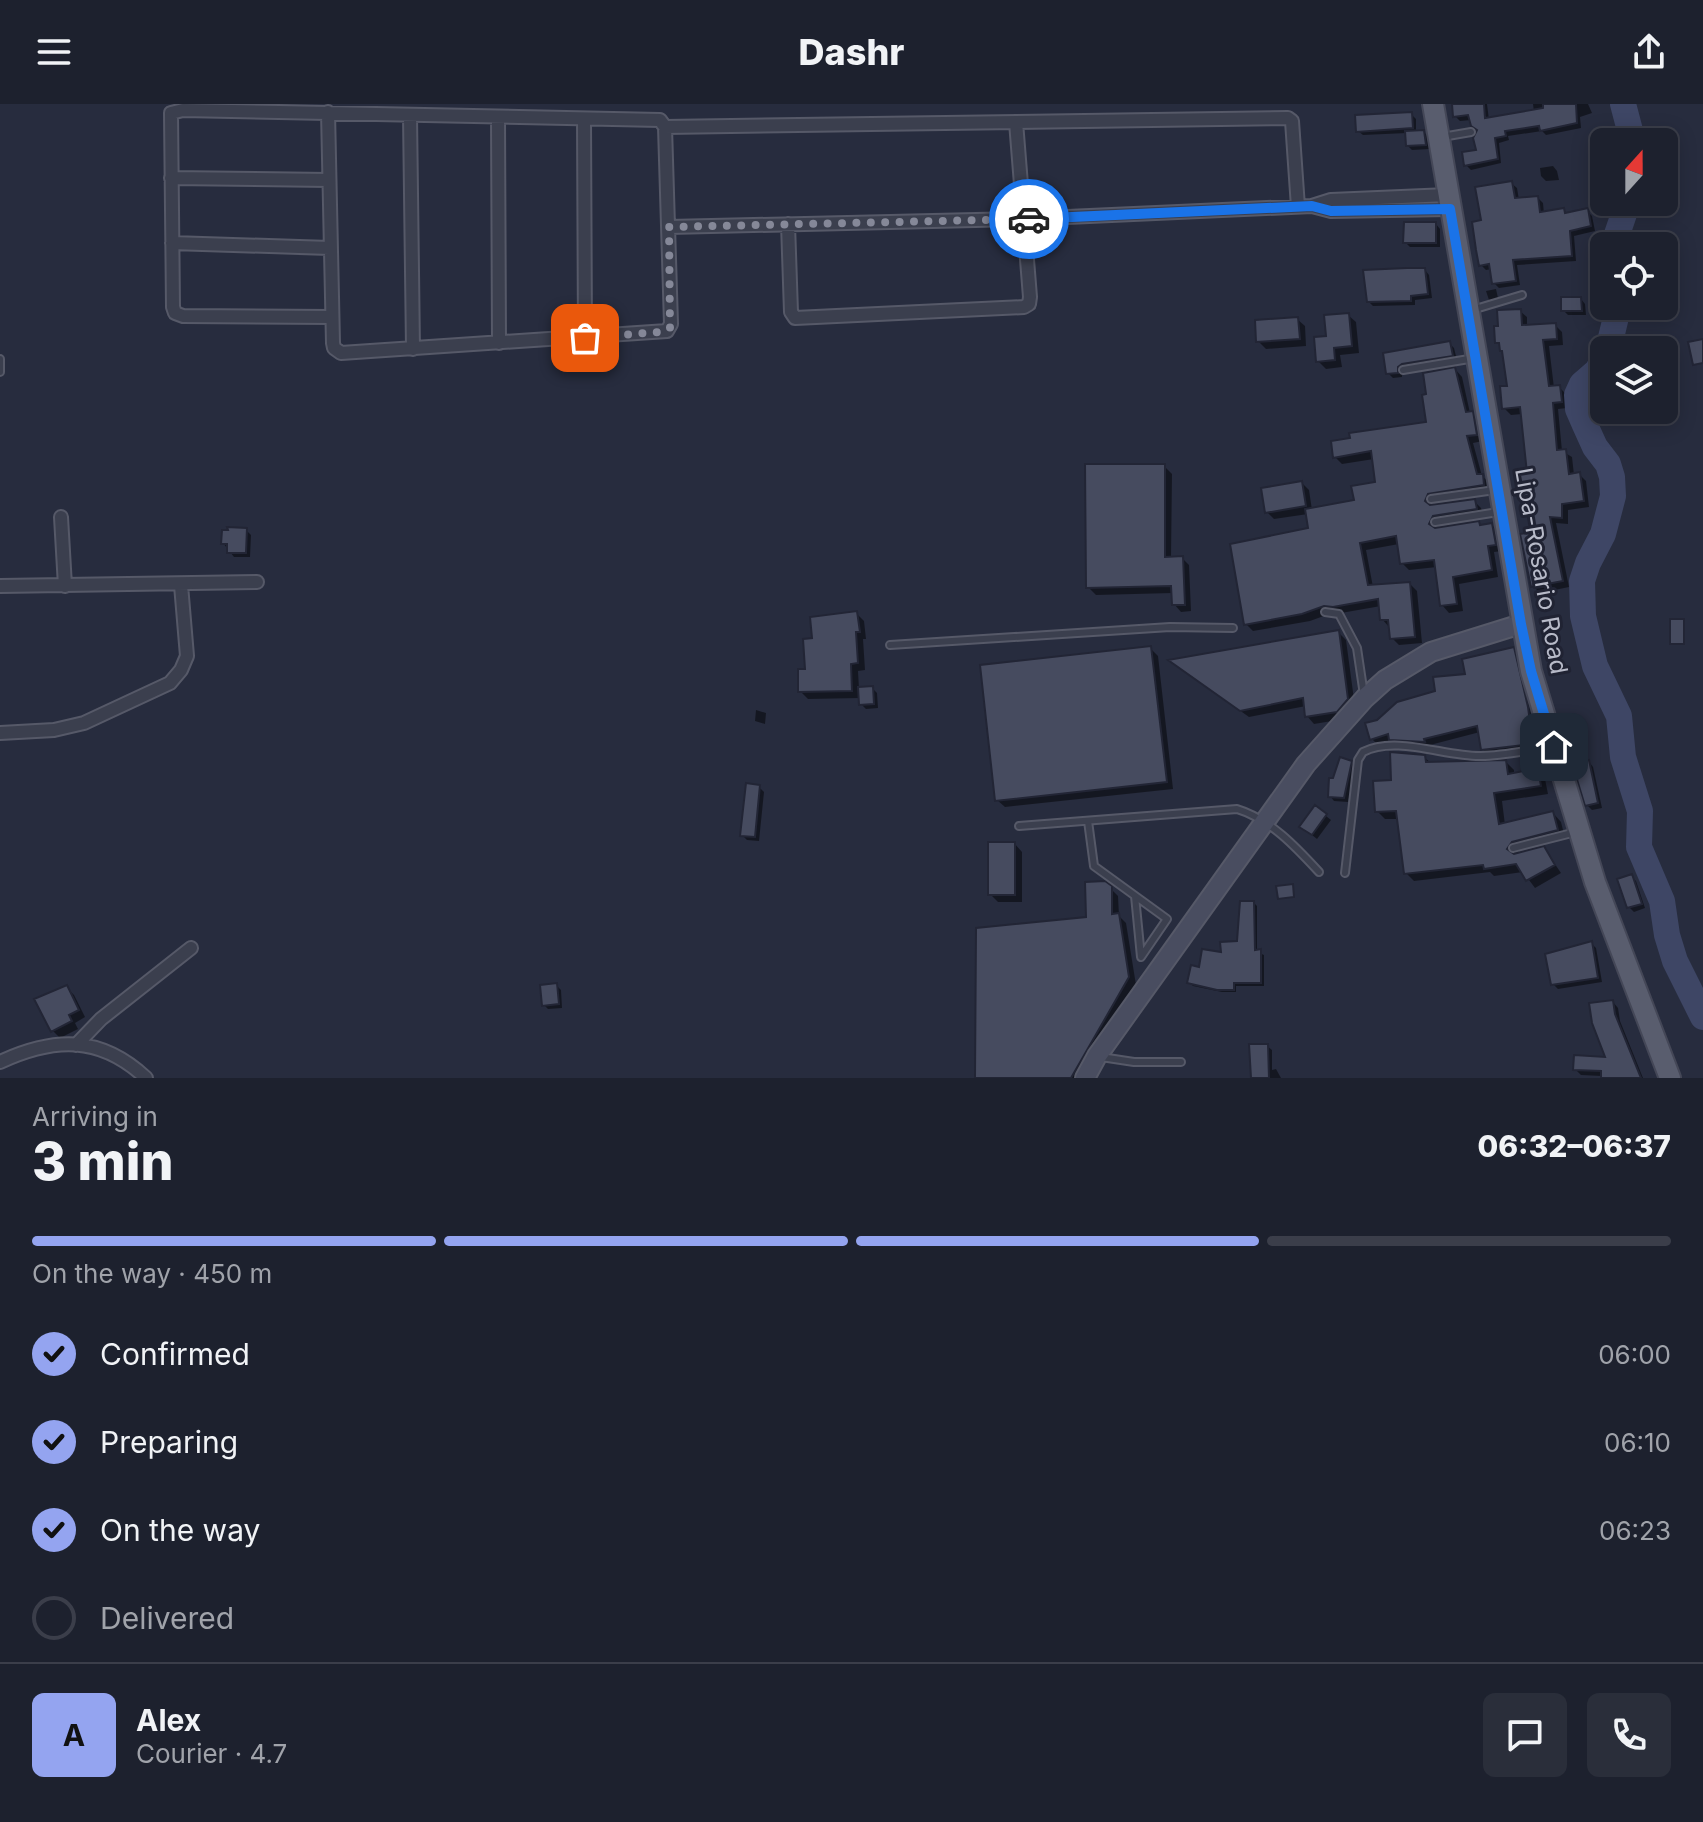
<!DOCTYPE html>
<html lang="en">
<head>
<meta charset="utf-8">
<style>
  :root { --surface:#1d212e; --page:#2a2e3a; --text:#f1f3f6; --muted:#a0a3aa; --line:#3b3e4a; --accent:#94a4f0 }
  body { margin:0; font-family:Inter,sans-serif; background:var(--page); color:var(--text); height:100vh; display:flex; flex-direction:column; font-size:30px; white-space:nowrap }
  * { box-sizing:border-box; margin:0 }
  p { font-size:26px; color:var(--muted) }
  .icon { flex:none; width:44px; height:44px; fill:none; stroke:currentColor; stroke-width:2; stroke-linecap:round; stroke-linejoin:round }
  .map { position:relative; height:974px; overflow:hidden }
  .drawer { display:flex; flex-direction:column; background:var(--surface); flex:1 }
  .drawer>* { flex:none }
  .needle { width:52px; rotate:21deg }
  .tools { position:absolute; left:1590px; top:24px; display:grid; gap:16px }
  .tools a { display:grid; place-items:center; width:88px; height:88px; border-radius:12px; background:var(--surface); box-shadow:0 4px 20px #0003,0 0 0 2px var(--line); font-size:40px }
  .pin { position:absolute; display:grid; place-items:center; width:68px; height:68px; color:#fff; margin:-34px; border-radius:16px; box-shadow:0 4px 12px #0006 }
  .courier { position:absolute; display:grid; place-items:center; width:80px; height:80px; margin:-40px; border:6px solid #1a73e8; border-radius:50%; background:#fff; color:#222; box-shadow:0 2px 10px #0007 }
  .head em { font-style:normal; font-weight:800 }
  .head div { display:flex; flex-direction:column-reverse }
  .head { display:flex; align-items:center; justify-content:space-between; height:136px; padding:0 32px }
  h1 { font-size:52px; font-weight:800; line-height:60px }
  .bar { display:grid; grid-template-columns:repeat(4,1fr); gap:12px 8px; align-content:center; height:96px; padding:0 32px }
  .bar i { height:10px; border-radius:6px; background:var(--line) }
  .bar .selected { background:var(--accent) }
  .bar p { grid-column:span 4 }
  .line { display:flex; align-items:center; gap:20px; padding:0 32px; border-top:2px solid var(--line) }
  .line div { flex:1 }
  .round { display:grid; place-items:center; flex:none; width:84px; height:84px; border-radius:12px; background:var(--page) }
  ol { padding:0 32px; list-style:none }
  li { display:flex; align-items:center; gap:24px; height:88px }
  li p { margin-inline-start:auto }
  li .icon { padding:8px; border-radius:50%; background:var(--accent); color:#111; stroke-width:4 }
  li:last-child { color:var(--muted) }
  li i { width:44px; height:44px; border:4px solid var(--line); border-radius:50% }
  header { display:flex; justify-content:space-between; align-items:center; height:104px; padding:0 32px; background:var(--surface); font-size:36px; font-weight:800 }
  .map>svg:first-child { display:block }
</style>
</head>
<body>
<header><svg class="icon" aria-label="menu" viewBox="0 0 24 24"><path d="M4 6h16M4 12h16M4 18h16"/></svg>Dashr<svg class="icon" aria-label="share" viewBox="0 0 24 24"><path d="M12 15V3M7 8l5-5 5 5M5 13v7h14v-7"/></svg></header>
<div class="map">
<svg width="1703" height="974" viewBox="0 0 1703 974">
  <rect width="100%" height="100%" fill="#272c3e"/>
  <!-- shadow -->
  <path fill="#0007" d="M1454,0H1487L1489,16L1534,8L1533,0H1588L1592,9L1580,13L1581,24L1546,31L1542,27L1508,32L1509,36L1499,39L1501,59L1471,66L1466,61L1478,48L1479,28L1471,16L1460,17L1455,12Z
    M1411,10L1416,15V29L1424,28L1428,33L1430,45L1412,46L1407,41V29L1363,31L1358,27Z
    M1553,62L1557,67L1559,76L1546,77L1541,72L1540,64Z
    M1511,79L1517,84L1519,96L1538,94L1543,99L1544,110L1564,106L1568,111L1587,107L1592,112L1595,127L1574,132L1576,157L1517,161L1520,181L1499,184L1494,179L1492,165L1486,166L1481,161L1483,118Z
    M1436,120L1440,125V143H1410L1405,138Z
    M1425,166L1429,171L1432,194L1415,196V201L1373,202L1368,197Z
    M1496,185L1498,194L1489,196L1486,187Z
    M1581,195L1585,200L1586,211H1568L1563,206Z
    M1520,207L1527,213V222L1555,221L1562,228L1563,241L1549,242L1554,284L1559,283L1566,290L1567,304L1558,305L1562,347L1572,353L1574,371L1579,370L1586,377L1589,403L1568,406V420L1556,419L1569,483L1540,489L1533,482L1535,398L1528,399L1521,392L1529,371L1522,310L1511,311L1504,304L1510,283L1502,243L1497,238Z
    M1348,211L1356,218L1359,249L1340,251L1342,263L1326,265L1318,257L1328,234Z
    M1297,215L1305,222L1306,242L1266,245L1258,237Z
    M1449,239L1454,244L1457,256L1402,268V273L1393,274L1388,269L1386,251Z
    M1455,265L1462,273L1470,309L1479,316L1483,337L1473,339L1482,372L1490,379V388L1435,396L1433,402L1474,397L1481,404L1483,412L1440,419L1437,426L1478,419L1482,422L1492,421L1499,428L1502,447L1494,448L1498,473L1459,480L1463,507L1449,509L1442,501L1437,463L1409,466L1402,459L1399,440L1366,446L1373,483L1410,480L1417,487L1422,539L1399,541L1392,534L1389,523L1382,515L1381,502L1341,509H1332L1310,517L1253,527L1246,520L1311,426L1308,410L1274,415L1267,408L1302,379L1309,386L1312,406L1356,398L1377,380L1374,355L1342,360L1335,353L1428,320Z
    M1164,362L1172,370L1171,454H1182L1189,461L1191,507L1181,508L1174,500L1173,489L1096,491L1088,483Z
    M246,426L251,431L250,453H234L223,439Z
    M856,509L864,517L866,535H863L865,566L858,567L859,585H873L877,589L878,604L866,605L861,600L860,594L808,595L800,587L814,536Z
    M1338,528L1346,536L1355,603L1344,615L1314,620L1307,612L1306,602L1249,613L1179,563Z
    M1150,544L1158,552L1173,685L1005,703L997,696Z
    M1513,546L1519,552L1538,645L1489,651L1482,645L1480,628L1430,641V644L1397,641L1392,636L1378,641L1372,635L1437,588Z
    M756,606L766,609L765,620L755,617Z
    M1424,653L1432,660L1506,658L1514,666V671L1537,667L1545,675L1548,690L1502,697L1505,721L1553,709L1561,718L1565,734L1520,746L1516,751L1544,744L1561,769L1535,784L1523,768L1494,772L1490,768L1414,777L1406,769L1399,715H1385L1377,707L1394,678Z
    M1351,658L1356,663L1348,698L1334,697L1330,692Z
    M1589,658L1593,663L1602,704L1592,706L1587,701Z
    M759,683L764,688L759,737L747,736L742,731Z
    M1316,704L1331,716L1317,735L1307,727Z
    M1015,740L1022,748V798H998L990,790Z
    M1631,772L1636,777L1645,804L1634,808L1629,803Z
    M1110,784L1118,792L1119,812L1126,819L1136,881L1083,974H977Z
    M1254,799L1257,802V848L1264,851V882H1236V888H1222L1193,882L1190,879L1201,865L1239,839Z
    M1591,839L1596,844L1602,878L1558,885L1553,880Z
    M556,881L561,886L562,904L548,905L544,901Z
    M66,883L74,891L85,913L75,919L78,925L60,934L52,926Z
    M1613,898L1618,904L1620,917L1643,974L1581,971L1575,965L1608,955Z
    M1267,942L1272,946V966L1276,965L1281,974H1253Z"/>
  <g fill="none" stroke-linecap="round" stroke-linejoin="round">
    <!-- river -->
    <path stroke="#3e4665" stroke-width="26" d="M1623,0L1633,38
      M1613,142L1628,98
      M1608,246L1616,213L1615,202
      M1604,255L1597,267L1582,280L1577,291L1578,305L1585,321L1595,343L1608,360L1612,373L1613,392L1603,430L1588,459L1582,477L1583,512L1595,562L1619,612L1623,653L1640,707L1639,743L1662,797L1667,831L1675,857L1703,913"/>
  </g>
  <!-- building -->
  <path fill="#464b5f" stroke="#222535" stroke-width="2" d="M1452,0H1484L1485,14L1543,4V0H1576L1577,19L1540,27L1539,22L1505,27L1506,32L1495,34L1498,55L1464,62L1462,48L1476,46L1473,34L1477,26L1471,22L1468,11L1453,13Z
    M1412,8L1413,24L1356,28L1355,11Z
    M1424,26L1426,41L1406,42L1405,27Z
    M1512,77L1515,94L1538,92L1540,108L1564,104L1565,109L1588,104L1591,122L1570,127L1572,152L1513,156L1516,177L1492,180L1489,160L1479,162L1476,146L1472,118L1481,116L1475,83Z
    M1404,118H1436V139H1403Z
    M1407,164H1425L1428,190L1411,192V197L1367,198L1363,166Z
    M1561,193H1581L1582,207H1561Z
    M1521,205L1522,221L1556,219L1557,235L1543,236L1549,282L1560,281L1562,298L1553,299L1557,346L1566,345L1569,370L1580,368L1584,397L1562,400V414L1550,413L1563,477L1531,483L1520,430L1531,428L1533,391L1519,393L1516,370L1527,369L1520,303L1502,305L1500,282H1507L1502,247H1500L1499,239H1495L1494,222H1498L1497,206Z
    M1349,209L1352,242L1334,244L1335,256L1316,258L1314,233L1326,232L1324,211Z
    M1298,213L1300,235L1256,238L1255,216Z
    M1703,235V259L1693,261L1688,238Z
    M1450,237L1453,252L1402,260L1398,263V269L1386,270L1383,249Z
    M1455,263L1466,308L1473,307L1477,331L1467,332L1477,370H1483L1484,381L1428,390L1425,397L1430,401L1475,395L1477,405L1433,412L1429,420L1435,424L1479,417L1480,421L1492,419L1496,441L1488,442L1492,466L1453,473L1457,500L1440,502L1434,456L1400,460L1396,432L1360,439L1368,481L1410,478L1415,533L1390,535L1388,516H1380L1378,495L1333,503L1324,502L1302,510L1244,521L1230,440L1308,424L1305,405L1354,396L1351,382L1375,378L1371,347L1333,354L1331,337L1350,334L1349,329L1426,318L1422,291L1426,290L1423,269Z
    M1085,360H1165V453L1183,452L1185,501H1172L1171,482L1086,484Z
    M1302,377L1306,402L1265,409L1261,384Z
    M227,423L247,424L246,449H227V440H221L222,426H228Z
    M857,507L860,528H856L858,559L851,560L852,587L798,588V565H805L803,535L812,534L810,513Z
    M1670,515H1684V540H1670Z
    M1339,526L1348,595L1337,608L1305,613L1303,594L1240,607L1168,556Z
    M1151,542L1167,678L995,697L980,561Z
    M1514,543L1528,603L1533,640L1481,646L1477,622L1424,635L1425,638L1389,636L1388,630L1370,636L1365,619L1377,616L1397,598L1435,587L1433,573L1465,570L1462,555Z
    M873,582L874,600L859,601L858,583Z
    M1390,648L1425,651L1426,658L1506,656L1508,670L1538,664L1541,682L1494,689L1499,720L1553,707L1558,726L1512,738L1507,745L1514,750L1544,742L1555,761L1526,777L1516,760L1484,765L1483,761L1404,770L1396,707L1375,708L1373,677L1391,676Z
    M1340,653L1352,657L1344,694L1328,693L1329,674H1333Z
    M1589,656L1598,699L1585,702L1572,659Z
    M746,679L760,681L755,733L740,732Z
    M1315,701L1327,710L1312,731L1299,723Z
    M988,738H1015V791H988Z
    M1632,770L1642,800L1627,804L1617,775Z
    M1105,777L1112,782V810L1119,809L1129,873L1071,974H975L976,824L1086,813L1085,778Z
    M1293,780L1294,793L1278,795L1276,782Z
    M1240,797H1254L1255,846L1261,845V879H1234V886H1217L1187,879L1191,861L1199,863L1202,845L1221,848L1220,838L1237,837Z
    M1592,837L1598,874L1551,881L1545,850Z
    M557,879L559,900L542,902L540,881Z
    M67,881L79,906L69,911L72,917L51,928L34,895Z
    M1613,896L1615,910L1641,974H1601V967L1573,966L1574,951L1605,953L1592,919L1589,899Z
    M1249,940H1268L1269,974H1251Z"/>
  <g fill="none" stroke-linecap="round" stroke-linejoin="round">
    <!-- lane casing -->
    <g stroke="#565968" stroke-width="10">
      <path id="lane" d="M1442,33L1471,28
        M1472,206L1522,191
        M0,255V268
        M1403,266L1475,254
        M1431,395L1495,386
        M1435,418L1498,408
        M1325,508L1339,510L1357,544L1364,591
        M890,541L1170,523L1233,524
        M1088,717L1094,762L1167,815L1141,853L1135,792
        M1019,722L1237,705C1270,715 1296,743 1319,768
        M1513,744L1576,728
        M1345,769L1358,656L1363,648C1396,631 1446,653 1481,652C1504,652 1528,646 1550,643
        M1101,953L1134,958H1181"/>
    </g>
    <!-- street casing -->
    <g stroke="#565968" stroke-width="16">
      <path id="street" d="M328,8L333,239L334,244L341,249L667,227L671,220L665,23L660,16L183,6L171,9L173,203L175,209L183,212L332,213
        M410,11L413,245
        M498,13L499,239
        M584,15L585,234
        M665,23L1288,14L1292,17L1298,103
        M171,74L329,76
        M1312,102L1331,107L1450,105
        M788,120L791,208L795,214L1024,203L1029,200L1030,193L1016,18
        M669,123L1023,115L1312,102L1331,96L1448,91
        M172,139L330,144
        M61,413L65,482
        M0,482L257,478
        M0,629L54,626L84,619L170,579L181,566L187,552L181,481
        M76,941L101,915L191,844
        M0,958C54,933 100,931 146,974"/>
    </g>
    <!-- secondary casing -->
    <g stroke="#565968" stroke-width="22">
      <path id="secondary" d="M1085,974L1097,952L1306,660L1365,594L1385,576L1431,548L1521,520"/>
    </g>
    <!-- primary casing -->
    <g stroke="#444757" stroke-width="24">
      <path id="primary" d="M1433,0L1531,567L1595,778L1670,974"/>
    </g>
    <!-- lane -->
    <use href="#lane" stroke="#3b3f4e" stroke-width="6"/>
    <!-- street -->
    <use href="#street" stroke="#3b3f4e" stroke-width="12"/>
    <!-- secondary -->
    <use href="#secondary" stroke="#494d60" stroke-width="18"/>
    <!-- primary -->
    <use href="#primary" stroke="#595d6e" stroke-width="20"/>
  </g>
  <g fill="none" stroke-linecap="round" stroke-linejoin="round">
    <!-- done -->
    <path stroke="#858898" stroke-width="8" stroke-dasharray="0 14.4" d="M585,234L659,228L670,224L669,123L1029,115"/>
    <!-- route -->
    <path stroke="#1a73e8" stroke-width="10" d="M1029,115L1312,102L1331,107L1450,105L1521,520L1531,567L1554,643"/>
  </g>
  <g text-anchor="middle" stroke-width="6" stroke-linejoin="round" paint-order="stroke">
    <!-- street labels -->
    <g font-size="24" fill="#b7bac8" stroke="#202333">
      <text transform="translate(1541 467) rotate(80)" y="8">Lipa-Rosario Road</text>
    </g>
  </g>
</svg>
<div class="tools">
<a><svg class="needle" viewBox="-14 -14 28 28"><path d="M0-13l5 13h-10z" fill="#e53935"/><path d="M0 13l5-13h-10z" fill="#a0a3aa"/></svg></a>
<a><svg class="icon" aria-label="locate" viewBox="0 0 24 24"><circle cx="12" cy="12" r="6"/><path d="M12 2v4M12 18v4M2 12h4M18 12h4"/></svg></a>
<a><svg class="icon" aria-label="layers" viewBox="0 0 24 24"><path d="M12 4l9 5-9 5-9-5zM3 14l9 5 9-5"/></svg></a>
</div>
<div class="pin" style="left:585px;top:234px;background:#ea580c"><svg class="icon" aria-label="bag" viewBox="0 0 24 24"><path d="M5 8h14l-1 12H6zM9 8a3 3 0 0 1 6 0"/></svg></div>
<div class="pin" style="left:1554px;top:643px;background:#1f2937"><svg class="icon" aria-label="home" viewBox="0 0 24 24"><path d="M3 11l9-7 9 7M6 9v11h12V9"/></svg></div>
<div class="courier" style="left:1029px;top:115px"><svg class="icon" aria-label="car" viewBox="0 0 24 24"><path d="M5 17H2v-5l4-1 3-4h7l3 4 3 1v5h-3M9 17h6M6 11h13"/><circle cx="7" cy="17" r="2"/><circle cx="17" cy="17" r="2"/></svg></div>
</div>
<section class="drawer">
<div class="head"><div><h1>3 min</h1><p>Arriving in</p></div><em>06:32–06:37</em></div>
<div class="bar"><i class="selected"></i><i class="selected"></i><i class="selected"></i><i></i><p>On the way · 450 m</p></div>
<ol>
<li><svg class="icon" aria-label="check" viewBox="0 0 24 24"><path d="M5 12l5 5 9-10"/></svg>Confirmed<p>06:00</p></li>
<li><svg class="icon" aria-label="check" viewBox="0 0 24 24"><path d="M5 12l5 5 9-10"/></svg>Preparing<p>06:10</p></li>
<li><svg class="icon" aria-label="check" viewBox="0 0 24 24"><path d="M5 12l5 5 9-10"/></svg>On the way<p>06:23</p></li>
<li><i></i>Delivered</li>
</ol>
<div class="line" style="height:144px"><b class="round" style="background:var(--accent);color:#111">A</b><div><b>Alex</b><p>Courier · 4.7</p></div><a class="round"><svg class="icon" aria-label="chat" viewBox="0 0 24 24"><path d="M4 5h16v11H9l-5 4z"/></svg></a><a class="round"><svg class="icon" aria-label="phone" viewBox="0 0 24 24"><path d="M5 4h4l2 5-3 2q2 4 5 5l2-3 5 2v4C11 20 4 13 5 4z"/></svg></a></div>
</section>
</body>
</html>
